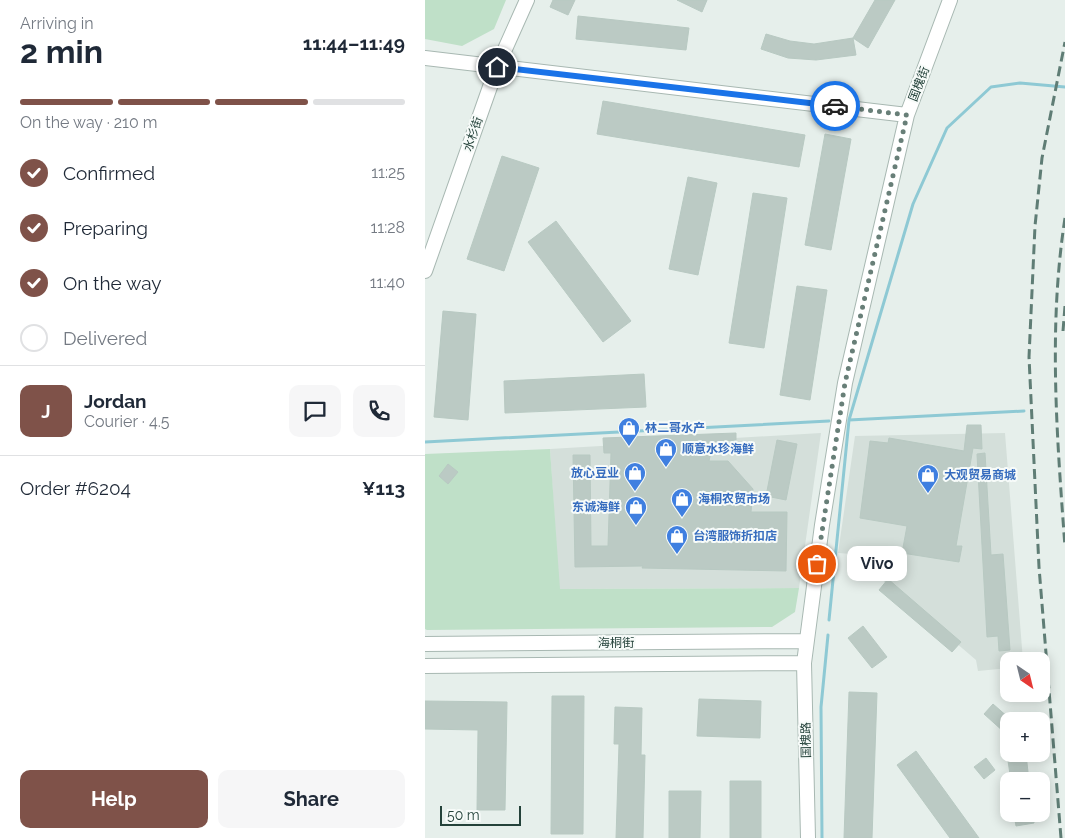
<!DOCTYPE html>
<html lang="en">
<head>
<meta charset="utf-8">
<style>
  :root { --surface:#fff; --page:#f6f6f7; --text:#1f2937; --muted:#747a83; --line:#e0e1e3; --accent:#7f5249 }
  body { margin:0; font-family:Raleway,"Noto Sans SC",sans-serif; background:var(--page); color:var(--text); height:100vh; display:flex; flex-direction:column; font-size:19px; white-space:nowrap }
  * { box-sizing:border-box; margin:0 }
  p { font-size:16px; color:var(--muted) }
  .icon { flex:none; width:28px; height:28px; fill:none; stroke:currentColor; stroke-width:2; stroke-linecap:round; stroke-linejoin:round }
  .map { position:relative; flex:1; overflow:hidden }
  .details { display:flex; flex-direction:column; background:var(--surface); width:425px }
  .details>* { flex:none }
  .needle { width:32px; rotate:145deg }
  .tools { position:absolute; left:575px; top:652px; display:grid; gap:10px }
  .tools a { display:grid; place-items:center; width:50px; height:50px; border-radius:10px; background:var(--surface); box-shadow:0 2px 12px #0003; font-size:25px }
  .scale { position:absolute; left:15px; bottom:12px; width:81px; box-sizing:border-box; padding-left:5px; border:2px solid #24423a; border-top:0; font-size:14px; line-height:18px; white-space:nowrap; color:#24423a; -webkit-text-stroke:4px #f7fbf9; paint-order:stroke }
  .pin { position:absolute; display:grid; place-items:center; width:42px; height:42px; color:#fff; margin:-21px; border:2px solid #fff; border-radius:50%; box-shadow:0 1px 5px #0007 }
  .courier { position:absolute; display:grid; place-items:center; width:50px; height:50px; margin:-25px; border:4px solid #1a73e8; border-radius:50%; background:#fff; color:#222; box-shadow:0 1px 6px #0007 }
  .bubble { position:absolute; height:35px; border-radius:10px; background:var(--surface); box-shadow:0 2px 12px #0003; font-size:16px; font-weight:700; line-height:35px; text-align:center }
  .overview em { font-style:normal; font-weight:700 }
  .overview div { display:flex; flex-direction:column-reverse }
  .overview { display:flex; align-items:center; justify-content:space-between; height:85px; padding:0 20px }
  h1 { font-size:32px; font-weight:700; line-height:38px }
  .bar { display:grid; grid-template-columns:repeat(4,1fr); gap:8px 5px; align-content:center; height:60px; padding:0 20px }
  .bar i { height:6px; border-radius:4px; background:var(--line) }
  .bar .active { background:var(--accent) }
  .bar p { grid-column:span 4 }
  .line { display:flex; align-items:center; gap:12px; padding:0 20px; border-top:1px solid var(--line) }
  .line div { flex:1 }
  .round { display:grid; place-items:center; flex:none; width:52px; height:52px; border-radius:10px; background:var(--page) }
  ol { padding:0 20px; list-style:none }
  li { display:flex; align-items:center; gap:15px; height:55px }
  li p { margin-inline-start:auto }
  li .icon { padding:5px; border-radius:50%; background:var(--accent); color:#fff; stroke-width:4 }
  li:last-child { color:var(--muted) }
  li i { width:28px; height:28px; border:2px solid var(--line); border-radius:50% }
  .button { display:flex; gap:10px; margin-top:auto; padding:10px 20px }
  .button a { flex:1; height:58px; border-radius:10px; background:var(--accent); color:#fff; font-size:20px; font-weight:700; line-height:58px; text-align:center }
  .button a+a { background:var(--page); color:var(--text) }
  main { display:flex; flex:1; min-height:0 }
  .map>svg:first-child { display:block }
</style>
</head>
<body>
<main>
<section class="details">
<div class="overview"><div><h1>2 min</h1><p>Arriving in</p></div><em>11:44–11:49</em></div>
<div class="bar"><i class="active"></i><i class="active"></i><i class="active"></i><i></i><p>On the way · 210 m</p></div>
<ol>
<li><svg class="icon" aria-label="check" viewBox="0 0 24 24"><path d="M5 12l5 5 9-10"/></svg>Confirmed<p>11:25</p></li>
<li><svg class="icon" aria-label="check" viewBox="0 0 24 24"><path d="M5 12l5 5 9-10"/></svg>Preparing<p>11:28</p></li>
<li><svg class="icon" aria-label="check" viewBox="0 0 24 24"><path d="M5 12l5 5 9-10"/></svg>On the way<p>11:40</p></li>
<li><i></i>Delivered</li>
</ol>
<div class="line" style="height:90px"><b class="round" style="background:var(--accent);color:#fff">J</b><div><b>Jordan</b><p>Courier · 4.5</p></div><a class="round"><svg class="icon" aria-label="chat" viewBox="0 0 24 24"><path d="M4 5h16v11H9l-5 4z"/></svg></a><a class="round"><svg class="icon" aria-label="phone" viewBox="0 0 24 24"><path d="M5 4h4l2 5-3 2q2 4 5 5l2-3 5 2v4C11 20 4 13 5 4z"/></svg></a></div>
<div class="line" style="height:65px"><div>Order #6204</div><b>¥113</b></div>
<div class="button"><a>Help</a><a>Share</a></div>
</section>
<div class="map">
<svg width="640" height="838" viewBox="0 0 640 838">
  <rect width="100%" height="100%" fill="#e6efeb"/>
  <!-- built -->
  <path fill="#d4dfda" d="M396,433L374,588L134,589L125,449Z
    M580,433L598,661H584V668L553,671L551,660L427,554L413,553L430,436Z"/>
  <!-- green -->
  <path fill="#bfe0c8" d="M0,0H81L69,29L37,46L0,39Z
    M125,449L135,589L374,588L370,612L347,627L2,630L0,629V454Z"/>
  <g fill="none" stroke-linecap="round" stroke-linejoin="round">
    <!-- stream -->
    <path stroke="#8ec9d4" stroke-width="3" d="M424,420L599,411
      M0,442L404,421
      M404,620L424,420L488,204L522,128L566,87L595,83L640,87
      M397,838L396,707L403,635"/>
  </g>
  <!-- building -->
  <path fill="#bbcac4" stroke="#b8c9c2" d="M128,0H150L143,15L125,7Z
    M252,0H282L277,12Z
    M450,0H470L443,48L428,38Z
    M153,16L264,28L261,50L151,39Z
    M341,34L365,41L389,44L428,38L431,55L391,60L363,58L336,49Z
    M178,101L380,135L374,167L172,134Z
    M400,134L426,139L406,250L380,245Z
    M77,156L114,168L79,271L42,259Z
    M263,177L292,183L273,275L244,269Z
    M328,193L362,198L339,348L304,343Z
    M131,221L206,321L178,342L103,242Z
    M372,286L402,290L385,400L355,395Z
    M18,311L51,314L43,420L9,417Z
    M219,374L221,407L80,413L79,381Z
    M542,425H556L557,449L548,448L531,546H537L534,562L477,553L482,526L435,518L445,441L463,443L464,438L539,451Z
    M311,433V440L288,442L284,461H303L328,489L326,512H362L361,571L217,568L218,566L150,567L148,455H165L166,546H183L186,453H179L178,438Z
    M352,440L372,444L361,500L341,496Z
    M560,453L566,555L578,554L585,650L574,651L573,636L562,637L552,454Z
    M23,464L33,472L23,484L14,476Z
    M463,579L536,642L527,652L454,590Z
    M438,626L462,657L447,668L423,638Z
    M424,692L452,693L447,838H419Z
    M127,696H159L158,834H126Z
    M274,699L336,701L335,738L272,736Z
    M0,701L82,702L80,810H52L53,730L0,729Z
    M568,704L584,718V726L579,732L559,714Z
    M190,707L217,708L216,755H220L218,838H191L194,744H189Z
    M491,751L554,838H525L472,765Z
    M582,754H601L604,781H586Z
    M561,758L570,770L559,779L549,767Z
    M305,781H336V838H305Z
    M244,791H276L275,838H244Z
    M589,814H608L609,823L591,826Z"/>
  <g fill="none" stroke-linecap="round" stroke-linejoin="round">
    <!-- minor casing -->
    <g stroke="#a8b8b2" stroke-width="16">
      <path id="minor" d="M0,58L482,115
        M0,271L72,67L102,0
        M0,644L381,641
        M0,666L379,663
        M383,838L379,663L397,525L420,383L482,115L525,0"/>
    </g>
    <!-- minor -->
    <use href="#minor" stroke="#fff" stroke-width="14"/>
    <!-- rail -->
    <path stroke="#5f7d75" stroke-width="3" stroke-dasharray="10 5" stroke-linecap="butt" d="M640,218C623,327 632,438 640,547
      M638,331L640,306
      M636,838L614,567L604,357L610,226L617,158L640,42"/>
  </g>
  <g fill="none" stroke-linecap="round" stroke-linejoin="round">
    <!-- done -->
    <path stroke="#687f78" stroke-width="5" stroke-dasharray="0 9" d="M392,564L420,383L482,115L410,106"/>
    <!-- route -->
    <path stroke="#1a73e8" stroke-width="6" d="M72,67L410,106"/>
  </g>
  <!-- icons -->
  <defs>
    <g id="shop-pin" transform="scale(1.125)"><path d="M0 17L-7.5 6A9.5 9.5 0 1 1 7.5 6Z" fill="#3f7fe0" stroke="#f7fbf9"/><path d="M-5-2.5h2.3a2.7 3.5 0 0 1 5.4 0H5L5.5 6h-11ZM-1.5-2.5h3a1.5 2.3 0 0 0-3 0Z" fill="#fff"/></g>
  </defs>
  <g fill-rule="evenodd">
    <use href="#shop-pin" x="204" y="428"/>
    <use href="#shop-pin" x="241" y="449"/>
    <use href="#shop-pin" x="210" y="473"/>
    <use href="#shop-pin" x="503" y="475"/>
    <use href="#shop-pin" x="257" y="499"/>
    <use href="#shop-pin" x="211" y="507"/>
    <use href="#shop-pin" x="252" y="536"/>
  </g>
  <g text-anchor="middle" stroke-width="4" stroke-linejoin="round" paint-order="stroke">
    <!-- street labels -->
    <g font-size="12" fill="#24423a" stroke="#f7fbf9">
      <text transform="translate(494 84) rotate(-69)" y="4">国槐街</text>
      <text transform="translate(48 134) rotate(-71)" y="4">水杉街</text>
      <text x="191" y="647">海桐街</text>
      <text transform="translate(381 740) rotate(-91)" y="4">国槐路</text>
    </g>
    <!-- shop labels -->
    <g font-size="12" font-weight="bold" fill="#366cbe" stroke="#f7fbf9" text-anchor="start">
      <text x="220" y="432">林二哥水产</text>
      <text x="257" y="453">顺意水珍海鲜</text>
      <text x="194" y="477" text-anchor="end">放心豆业</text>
      <text x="519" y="479">大观贸易商城</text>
      <text x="273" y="503">海桐农贸市场</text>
      <text x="195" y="511" text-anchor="end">东诚海鲜</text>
      <text x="268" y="540">台湾服饰折扣店</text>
    </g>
  </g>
</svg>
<div class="tools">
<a><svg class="needle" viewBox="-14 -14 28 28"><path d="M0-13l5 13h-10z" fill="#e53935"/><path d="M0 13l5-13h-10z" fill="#747a83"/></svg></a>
<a>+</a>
<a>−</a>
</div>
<div class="scale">50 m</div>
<div class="pin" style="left:392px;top:564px;background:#ea580c"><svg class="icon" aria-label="bag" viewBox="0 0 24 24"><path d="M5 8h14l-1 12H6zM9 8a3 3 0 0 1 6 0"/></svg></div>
<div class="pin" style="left:72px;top:67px;background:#1f2937"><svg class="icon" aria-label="home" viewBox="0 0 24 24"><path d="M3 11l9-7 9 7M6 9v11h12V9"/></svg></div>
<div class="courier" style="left:410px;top:106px"><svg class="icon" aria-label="car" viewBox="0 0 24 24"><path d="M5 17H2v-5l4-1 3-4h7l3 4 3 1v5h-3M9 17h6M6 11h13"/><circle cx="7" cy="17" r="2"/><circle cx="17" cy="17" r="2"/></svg></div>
<div class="bubble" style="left:422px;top:546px;width:60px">Vivo</div>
</div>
</main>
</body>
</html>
